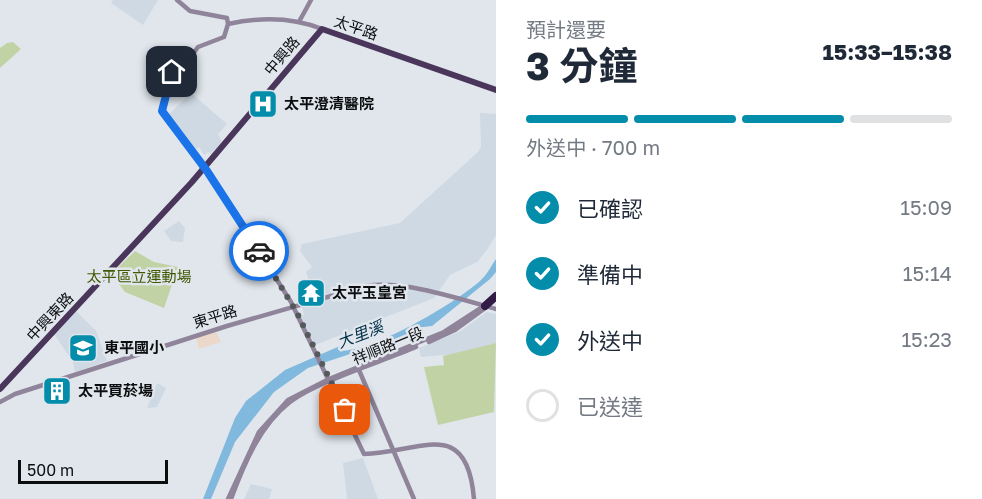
<!DOCTYPE html>
<html lang="zh-TW">
<head>
<meta charset="utf-8">
<style>
  :root { --surface:#fff; --page:#f2f2f3; --text:#1f2937; --muted:#747a83; --line:#e0e1e3; --accent:#038dab }
  body { margin:0; font-family:"Golos Text","Noto Sans TC",sans-serif; background:var(--page); color:var(--text); height:100vh; display:flex; flex-direction:column; font-size:22px; white-space:nowrap }
  * { box-sizing:border-box; margin:0 }
  p { font-size:20px; color:var(--muted) }
  .icon { flex:none; width:33px; height:33px; fill:none; stroke:currentColor; stroke-width:2; stroke-linecap:round; stroke-linejoin:round }
  .map { position:relative; flex:1; overflow:hidden }
  .details { display:flex; flex-direction:column; background:var(--surface); width:486px }
  .details>* { flex:none }
  .scale { position:absolute; left:18px; bottom:15px; width:150px; box-sizing:border-box; padding-left:6px; border:3px solid #0b0d0f; border-top:0; font-size:16px; line-height:21px; white-space:nowrap; color:#0b0d0f; -webkit-text-stroke:4px #e0e6ec; paint-order:stroke }
  .pin { position:absolute; display:grid; place-items:center; width:51px; height:51px; color:#fff; margin:-26px; border-radius:12px; box-shadow:0 3px 9px #0006 }
  .courier { position:absolute; display:grid; place-items:center; width:60px; height:60px; margin:-30px; border:4px solid #1a73e8; border-radius:50%; background:#fff; color:#222; box-shadow:0 2px 8px #0007 }
  .head em { font-style:normal; font-weight:700 }
  .head div { display:flex; flex-direction:column-reverse }
  .head { display:flex; align-items:center; justify-content:space-between; height:102px; padding:0 30px }
  h1 { font-size:39px; font-weight:700; line-height:45px }
  .bar { display:grid; grid-template-columns:repeat(4,1fr); gap:9px 6px; align-content:center; height:72px; padding:0 30px }
  .bar i { height:8px; border-radius:4px; background:var(--line) }
  .bar .current { background:var(--accent) }
  .bar p { grid-column:span 4 }
  ol { padding:0 30px; list-style:none }
  li { display:flex; align-items:center; gap:18px; height:66px }
  li p { margin-inline-start:auto }
  li .icon { padding:6px; border-radius:50%; background:var(--accent); color:#fff; stroke-width:4 }
  li:last-child { color:var(--muted) }
  li i { width:33px; height:33px; border:3px solid var(--line); border-radius:50% }
  main { display:flex; flex:1; min-height:0 }
  .map>svg:first-child { display:block }
</style>
</head>
<body>
<main>
<div class="map">
<svg width="496" height="499" viewBox="0 0 496 499">
  <rect width="100%" height="100%" fill="#e0e6ec"/>
  <!-- commercial -->
  <path fill="#ecd8c9" d="M216,332L221,342L199,349L196,338Z"/>
  <!-- built -->
  <path fill="#ced9e4" d="M113,0H158L143,25L111,3Z
    M191,93L227,124L218,134L222,142L211,154L208,152L204,155L199,147L194,150L169,114Z
    M480,113L496,114V235L487,250L477,262L450,275L434,298L315,345L300,316L304,315L302,307L316,302L306,272L312,267L300,251L302,244L400,223L478,152L481,147Z
    M179,221L185,228L183,242L171,241L164,231Z
    M76,311L96,331L107,361L75,372L73,362L54,334Z
    M487,312L496,314V343L455,354L421,357L419,348L459,332Z
    M157,383L166,388L157,407L147,408Z
    M363,458L378,499H347L343,463Z
    M251,484L272,489L269,499H244Z"/>
  <!-- green -->
  <path fill="#c1d3a4" d="M13,42L21,49L0,68V48L7,43Z
    M135,251L154,262L178,267L164,308L125,292L111,274Z
    M496,343L494,412L438,425L424,367L444,365L443,356Z"/>
  <!-- water -->
  <path fill="#80b9dd" d="M496,259V272L490,279L432,326L415,328L419,331L308,368L274,392L235,442L211,499H203L235,418L246,401L285,370L349,342L340,351C374,351 454,304 480,281C487,275 491,266 496,259Z"/>
  <g fill="none" stroke-linecap="round" stroke-linejoin="round">
    <!-- minor -->
    <path stroke="#8f849a" stroke-width="4.5" d="M177,0L190,11L227,18L228,24
      M300,20L311,0
      M228,24L224,37L198,47L190,58L172,72L162,111L217,185L291,302L364,454C421,452 467,416 474,499
      M228,24C260,17 292,17 322,29
      M429,342L455,330L488,306
      M359,370L414,499
      M0,402L15,394L227,326L366,286C404,280 460,299 496,309
      M228,499L259,432L288,400L329,379L444,332L484,306
      M231,499C244,464 260,425 290,402C318,381 381,362 416,347"/>
    <!-- major -->
    <path stroke="#4a365b" stroke-width="6" d="M0,389L192,182L322,29L496,90"/>
    <!-- highway -->
    <path stroke="#321b45" stroke-width="8" d="M485,306L496,296"/>
  </g>
  <g fill="none" stroke-linecap="round" stroke-linejoin="round">
    <!-- done -->
    <path stroke="#56595c" stroke-width="6" stroke-dasharray="0 10.8" d="M259,251L296,311L345,410"/>
    <!-- route -->
    <path stroke="#1a73e8" stroke-width="8" d="M172,72L162,111L207,171L259,251"/>
  </g>
  <!-- icons -->
  <defs>
    <g id="hospital-square" transform="scale(1.5)"><rect x="-9" y="-9" width="18" height="18" rx="4" fill="#038dab" stroke="#e0e6ec"/><path d="M-5-5h3v3.5h4V-5h3V5h-3V1.5h-4V5h-3Z" fill="#fff"/></g>
    <g id="temple-square" transform="scale(1.5)"><rect x="-9" y="-9" width="18" height="18" rx="4" fill="#038dab" stroke="#e0e6ec"/><path d="M0-6L5-2H3V0L6.5 2.5H4V6H1.5V3h-3V6H-4V2.5H-6.5L-3 0V-2H-5Z" fill="#fff"/></g>
    <g id="school-square" transform="scale(1.5)"><rect x="-9" y="-9" width="18" height="18" rx="4" fill="#038dab" stroke="#e0e6ec"/><path d="M0-5L7-2L0 1L-7-2ZM-4 1L0 2.5L4 1V4Q0 6-4 4Z" fill="#fff"/></g>
    <g id="building-square" transform="scale(1.5)"><rect x="-9" y="-9" width="18" height="18" rx="4" fill="#038dab" stroke="#e0e6ec"/><path d="M-4-6H4V6H1V3H-1V6H-4ZM-2.5-4.3h1.7v1.8h-1.7ZM.8-4.3h1.7v1.8H.8ZM-2.5-1h1.7V.8h-1.7ZM.8-1h1.7V.8H.8Z" fill="#fff"/></g>
  </defs>
  <g fill-rule="evenodd">
    <use href="#hospital-square" x="263" y="104"/>
    <use href="#temple-square" x="311" y="293"/>
    <use href="#school-square" x="83" y="348"/>
    <use href="#building-square" x="57" y="391"/>
  </g>
  <g text-anchor="middle" stroke-width="5" stroke-linejoin="round" paint-order="stroke">
    <!-- street labels -->
    <g font-size="15" fill="#0b0d0f" stroke="#e0e6ec">
      <text transform="translate(356 28) rotate(19)" y="5">太平路</text>
      <text transform="translate(282 56) rotate(-50)" y="5">中興路</text>
      <text transform="translate(50 317) rotate(-47)" y="5">中興東路</text>
      <text transform="translate(215 317) rotate(-17)" y="5">東平路</text>
      <text transform="translate(388 346) rotate(-22)" y="5">祥順路一段</text>
    </g>
    <!-- poi labels -->
    <g font-size="15" font-weight="bold" fill="#0b0d0f" stroke="#e0e6ec" text-anchor="start">
      <text x="284" y="109">太平澄清醫院</text>
      <text x="332" y="298">太平玉皇宮</text>
      <text x="104" y="353">東平國小</text>
      <text x="78" y="396">太平買菸場</text>
    </g>
    <!-- park labels -->
    <g font-size="15" fill="#405800" stroke="#e0e6ec">
      <text x="139" y="282">太平區立運動場</text>
    </g>
    <!-- water labels -->
    <g font-size="16" font-style="italic" fill="#003048" stroke="#e0e6ec">
      <text transform="translate(360 334) rotate(-21)" y="6">大里溪</text>
    </g>
  </g>
</svg>
<div class="scale">500 m</div>
<div class="pin" style="left:345px;top:410px;background:#ea580c"><svg class="icon" aria-label="bag" viewBox="0 0 24 24"><path d="M5 8h14l-1 12H6zM9 8a3 3 0 0 1 6 0"/></svg></div>
<div class="pin" style="left:172px;top:72px;background:#1f2937"><svg class="icon" aria-label="home" viewBox="0 0 24 24"><path d="M3 11l9-7 9 7M6 9v11h12V9"/></svg></div>
<div class="courier" style="left:259px;top:251px"><svg class="icon" aria-label="car" viewBox="0 0 24 24"><path d="M5 17H2v-5l4-1 3-4h7l3 4 3 1v5h-3M9 17h6M6 11h13"/><circle cx="7" cy="17" r="2"/><circle cx="17" cy="17" r="2"/></svg></div>
</div>
<section class="details">
<div class="head"><div><h1>3 分鐘</h1><p>預計還要</p></div><em>15:33–15:38</em></div>
<div class="bar"><i class="current"></i><i class="current"></i><i class="current"></i><i></i><p>外送中 · 700 m</p></div>
<ol>
<li><svg class="icon" aria-label="check" viewBox="0 0 24 24"><path d="M5 12l5 5 9-10"/></svg>已確認<p>15:09</p></li>
<li><svg class="icon" aria-label="check" viewBox="0 0 24 24"><path d="M5 12l5 5 9-10"/></svg>準備中<p>15:14</p></li>
<li><svg class="icon" aria-label="check" viewBox="0 0 24 24"><path d="M5 12l5 5 9-10"/></svg>外送中<p>15:23</p></li>
<li><i></i>已送達</li>
</ol>
</section>
</main>
</body>
</html>
